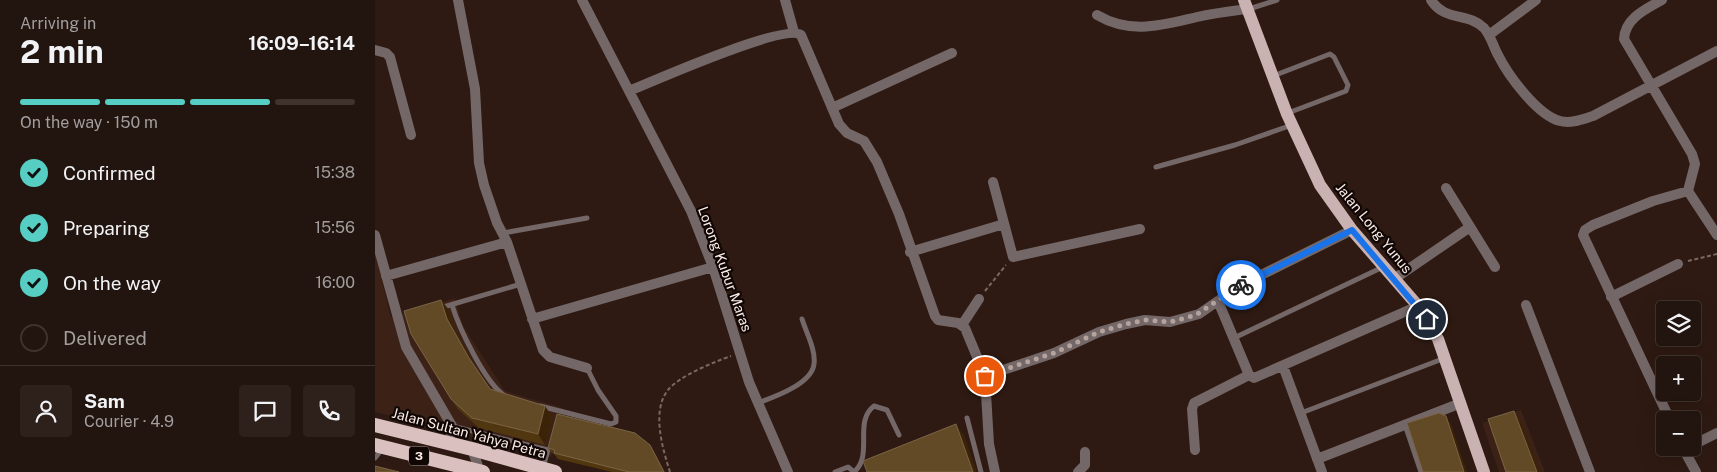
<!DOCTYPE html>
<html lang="en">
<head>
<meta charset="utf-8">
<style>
  :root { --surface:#22140e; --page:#2e211c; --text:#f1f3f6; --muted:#a29e9e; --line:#3f332e; --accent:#56cec3 }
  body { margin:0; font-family:"Public Sans",sans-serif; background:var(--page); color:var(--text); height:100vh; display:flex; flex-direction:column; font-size:19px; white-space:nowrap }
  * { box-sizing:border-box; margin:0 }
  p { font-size:16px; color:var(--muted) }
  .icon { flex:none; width:28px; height:28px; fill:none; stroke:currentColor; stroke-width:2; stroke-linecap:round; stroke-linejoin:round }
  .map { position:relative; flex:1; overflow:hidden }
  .drawer { display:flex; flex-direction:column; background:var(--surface); width:375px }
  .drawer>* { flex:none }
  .tools { position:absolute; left:1281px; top:301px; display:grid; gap:10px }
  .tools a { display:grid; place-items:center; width:45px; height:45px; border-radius:5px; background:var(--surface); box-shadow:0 5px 20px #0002,0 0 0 1px var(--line); font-size:25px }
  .pin { position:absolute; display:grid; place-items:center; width:42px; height:42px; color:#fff; margin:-21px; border:2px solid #fff; border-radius:50%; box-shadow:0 1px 5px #0007 }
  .courier { position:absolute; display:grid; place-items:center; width:50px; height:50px; margin:-25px; border:4px solid #1a73e8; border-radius:50%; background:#fff; color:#222; box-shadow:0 1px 6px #0007 }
  .head em { font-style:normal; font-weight:700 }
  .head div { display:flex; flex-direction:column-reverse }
  .head { display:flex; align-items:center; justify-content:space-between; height:85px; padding:0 20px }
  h1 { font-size:32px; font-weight:700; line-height:38px }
  .bar { display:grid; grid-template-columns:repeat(4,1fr); gap:8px 5px; align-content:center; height:60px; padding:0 20px }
  .bar i { height:6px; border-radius:4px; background:var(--line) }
  .bar .current { background:var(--accent) }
  .bar p { grid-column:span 4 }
  .line { display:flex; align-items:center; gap:12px; padding:0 20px; border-top:1px solid var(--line) }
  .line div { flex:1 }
  .round { display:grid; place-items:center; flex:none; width:52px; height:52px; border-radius:5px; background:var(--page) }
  ol { padding:0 20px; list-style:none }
  li { display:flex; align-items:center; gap:15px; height:55px }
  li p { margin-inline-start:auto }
  li .icon { padding:5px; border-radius:50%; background:var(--accent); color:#111; stroke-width:4 }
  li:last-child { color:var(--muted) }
  li i { width:28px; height:28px; border:2px solid var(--line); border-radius:50% }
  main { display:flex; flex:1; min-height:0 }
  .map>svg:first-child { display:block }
</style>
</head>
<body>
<main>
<section class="drawer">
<div class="head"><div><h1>2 min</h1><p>Arriving in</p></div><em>16:09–16:14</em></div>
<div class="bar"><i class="current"></i><i class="current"></i><i class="current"></i><i></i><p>On the way · 150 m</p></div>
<ol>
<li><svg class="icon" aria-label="check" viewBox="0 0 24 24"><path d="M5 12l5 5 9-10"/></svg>Confirmed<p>15:38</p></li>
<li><svg class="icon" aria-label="check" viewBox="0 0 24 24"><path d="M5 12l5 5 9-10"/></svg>Preparing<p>15:56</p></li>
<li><svg class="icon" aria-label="check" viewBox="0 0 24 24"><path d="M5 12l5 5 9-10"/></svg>On the way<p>16:00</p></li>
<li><i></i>Delivered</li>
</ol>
<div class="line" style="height:90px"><a class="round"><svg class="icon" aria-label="person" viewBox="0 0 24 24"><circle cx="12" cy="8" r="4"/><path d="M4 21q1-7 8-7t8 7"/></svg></a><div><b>Sam</b><p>Courier · 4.9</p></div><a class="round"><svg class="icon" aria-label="chat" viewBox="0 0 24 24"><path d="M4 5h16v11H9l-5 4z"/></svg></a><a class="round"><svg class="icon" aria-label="phone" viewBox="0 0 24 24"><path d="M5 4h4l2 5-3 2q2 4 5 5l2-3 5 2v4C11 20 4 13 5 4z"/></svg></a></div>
</section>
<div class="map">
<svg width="1342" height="472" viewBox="0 0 1342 472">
  <rect width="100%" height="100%" fill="#2e1a12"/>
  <!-- built -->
  <path fill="#3c2117" d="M0,252L16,317L80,298L88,326L130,391L188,408L176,457L0,412Z
    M1146,410L1170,472H1124L1107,423Z"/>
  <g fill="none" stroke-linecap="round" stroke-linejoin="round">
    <!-- path -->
    <path stroke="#7a6861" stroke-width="2" stroke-dasharray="4 2.5" stroke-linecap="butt" d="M1313,261L1342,254
      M610,291L631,265
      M295,472C288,450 276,411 293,390C304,376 339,362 356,356"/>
    <!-- service -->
    <path stroke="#746768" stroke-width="5" d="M874,9L902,0
      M898,76L955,54L959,57L973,85L971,91L913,113
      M781,167L860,145L917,125
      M128,233L212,218
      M77,305C84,328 110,383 130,396
      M65,308L146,284
      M859,338L1008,267
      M383,403C399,397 437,384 439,364C441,350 431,332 427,319
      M165,406L236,424L241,422V416L223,390L212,368
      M926,413L1070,358
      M592,418L606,472
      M1030,425L1046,472
      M77,426L173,450L168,467
      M0,458L7,449
      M460,472L473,467L479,472
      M479,472C499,455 478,422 499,406L512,410L524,435"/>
    <!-- minor -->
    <path stroke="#746768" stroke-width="10" d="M83,0L100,89L104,163L109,185L122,223L132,242L168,350L175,357L212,368
      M207,0L316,211L338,267L374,382L413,472
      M410,0L419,32
      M1056,0C1070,22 1093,12 1109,28C1116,36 1118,46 1123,55C1133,75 1162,115 1185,121C1196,124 1208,119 1218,116L1342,51
      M1287,0C1271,9 1250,18 1249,39L1317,154L1320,164L1313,191L1278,201L1218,225L1210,230L1208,235L1295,420
      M722,15C756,35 787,25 822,17C839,13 856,11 872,9
      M1114,35L1161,0
      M0,50L11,53L15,57L36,135
      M254,91C278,81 410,23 426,35L464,124L472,133L489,141L502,162L524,214L560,316L563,320L583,323L590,328L610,376L614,444L620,472
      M457,108L577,53
      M618,182L638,257L765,229
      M1071,188L1120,267
      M1313,191L1342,235
      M0,235L31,347L77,426L74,443
      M535,252L629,224
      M11,276L132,242
      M1019,279L1095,227
      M1236,297L1303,264
      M843,301L874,375L879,378L1043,306
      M1151,305L1215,472
      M157,319L338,267
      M587,325L604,299
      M908,366L947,472
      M610,376L679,353L724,332L751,324L770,320L795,322L824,314L866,285L977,230
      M1318,445L1342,433
      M1308,448L1321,472
      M97,449L105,472
      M820,450L817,409L819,403L874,375
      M942,459L1086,403
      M703,472L710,465V452"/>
    <!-- primary -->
    <path stroke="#cab1b2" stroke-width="12" d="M869,0L912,114L945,185L977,230L1043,306L1063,339L1109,472"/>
    <!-- trunk -->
    <path stroke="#dbc0c0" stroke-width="14" d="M0,425L97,449L180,472
      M0,445L108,472"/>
  </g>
  <!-- wall -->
  <path fill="#513710" d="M66,300L74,310L79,329L101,368L115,389L170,406L177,417L170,445L104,428L83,409L76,399Z
    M173,448L278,450L290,472H237L183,459L179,454L177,453Z"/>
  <!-- shaded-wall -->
  <path fill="#3b2307" d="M66,300L74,310L79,329L101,368L94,358L72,319Z
    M170,406L177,417L170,445L163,434Z
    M1139,411L1145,419L1165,472H1162Z
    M1071,416L1076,424L1092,472H1089Z
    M581,424L589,435L602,472H598Z
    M275,445L278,450L290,472H289Z"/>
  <!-- building -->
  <path fill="#634a27" stroke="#7b6446" d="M66,300L72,319L94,358L115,389L170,406L163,434L97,418L76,399L36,334L29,311Z
    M1139,411L1162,472H1131L1113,419Z
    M1064,413L1071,416L1089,472H1048L1032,423Z
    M182,414L260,433L275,445L289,472H254L179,453L180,450L173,448Z
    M581,424L598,472H492L488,461Z
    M0,466L24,472H0Z"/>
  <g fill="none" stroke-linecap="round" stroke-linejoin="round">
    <!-- done -->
    <path stroke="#b4a39d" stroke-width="5" stroke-dasharray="0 9" d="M610,376L679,353L724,332L751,324L770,320L795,322L821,315L866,285"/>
    <!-- route -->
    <path stroke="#1a73e8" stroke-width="6" d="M866,285L977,230L1052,319"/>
  </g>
  <g text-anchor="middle" stroke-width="4.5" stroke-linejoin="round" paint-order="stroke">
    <!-- shield labels -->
    <rect fill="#100705" stroke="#b5a8a4" stroke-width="1" x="34" y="446.5" width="20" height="19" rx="4"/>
    <g font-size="12" font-weight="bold" fill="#fcede8">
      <text x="44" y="460">3</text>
    </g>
    <!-- street labels -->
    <g font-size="14" fill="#fcede8" stroke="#100705">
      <text transform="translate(999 228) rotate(51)" y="5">Jalan Long Yunus</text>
      <text transform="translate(350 269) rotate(70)" y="5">Lorong Kubur Maras</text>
      <text transform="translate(94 433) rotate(15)" y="5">Jalan Sultan Yahya Petra</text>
    </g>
  </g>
</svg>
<div class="tools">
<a><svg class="icon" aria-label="layers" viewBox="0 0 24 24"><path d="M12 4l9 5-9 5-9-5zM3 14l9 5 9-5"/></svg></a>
<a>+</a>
<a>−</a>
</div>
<div class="pin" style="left:610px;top:376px;background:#ea580c"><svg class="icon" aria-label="bag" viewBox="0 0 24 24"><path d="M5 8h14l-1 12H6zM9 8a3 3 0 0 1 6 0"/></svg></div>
<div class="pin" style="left:1052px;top:319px;background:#1f2937"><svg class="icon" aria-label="home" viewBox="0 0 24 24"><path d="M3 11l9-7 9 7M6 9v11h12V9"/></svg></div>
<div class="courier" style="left:866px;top:285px"><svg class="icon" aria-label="bike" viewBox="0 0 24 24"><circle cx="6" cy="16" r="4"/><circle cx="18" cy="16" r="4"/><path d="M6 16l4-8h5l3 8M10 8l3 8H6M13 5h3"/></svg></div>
</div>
</main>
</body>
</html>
